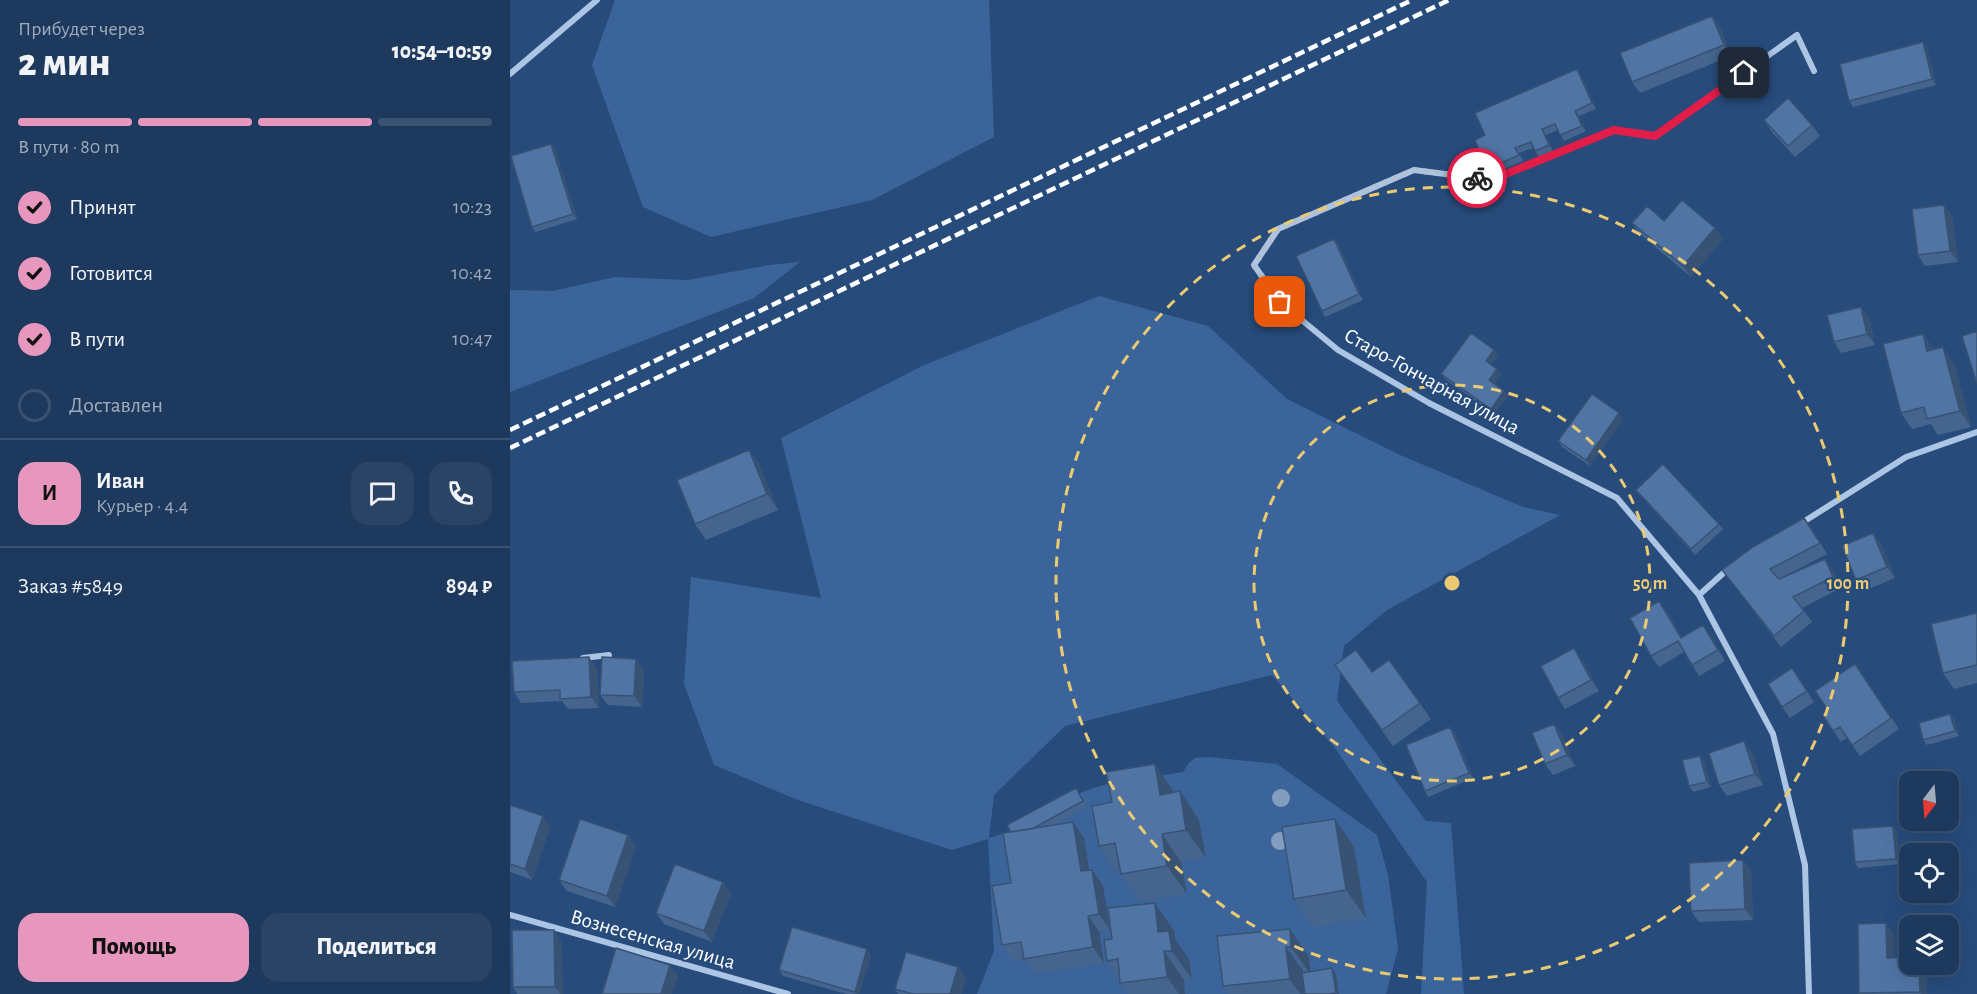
<!DOCTYPE html>
<html lang="ru">
<head>
<meta charset="utf-8">
<style>
  :root { --surface:#1d395d; --page:#2a4466; --text:#f1f3f6; --muted:#a0acbc; --line:#3b5372; --accent:#e797bd }
  body { margin:0; font-family:"Alegreya Sans",sans-serif; background:var(--page); color:var(--text); height:100vh; display:flex; flex-direction:column; font-size:22px; white-space:nowrap }
  * { box-sizing:border-box; margin:0 }
  p { font-size:20px; color:var(--muted) }
  .icon { flex:none; width:33px; height:33px; fill:none; stroke:currentColor; stroke-width:2; stroke-linecap:round; stroke-linejoin:round }
  .map { position:relative; flex:1; overflow:hidden }
  .side { display:flex; flex-direction:column; background:var(--surface); width:510px }
  .side>* { flex:none }
  .needle { width:39px; rotate:196deg }
  .controls { position:absolute; left:1389px; top:771px; display:grid; gap:12px }
  .controls a { display:grid; place-items:center; width:60px; height:60px; border-radius:12px; background:var(--surface); box-shadow:0 6px 24px #0002,0 0 0 2px var(--line); font-size:30px }
  .pin { position:absolute; display:grid; place-items:center; width:51px; height:51px; color:#fff; margin:-26px; border-radius:12px; box-shadow:0 3px 9px #0006 }
  .courier { position:absolute; display:grid; place-items:center; width:60px; height:60px; margin:-30px; border:4px solid #e11d48; border-radius:50%; background:#fff; color:#222; box-shadow:0 2px 8px #0007 }
  .headline em { font-style:normal; font-weight:800 }
  .headline div { display:flex; flex-direction:column-reverse }
  .headline { display:flex; align-items:center; justify-content:space-between; height:102px; padding:0 18px }
  h1 { font-size:39px; font-weight:800; line-height:45px }
  .bar { display:grid; grid-template-columns:repeat(4,1fr); gap:9px 6px; align-content:center; height:72px; padding:0 18px }
  .bar i { height:8px; border-radius:4px; background:var(--line) }
  .bar .on { background:var(--accent) }
  .bar p { grid-column:span 4 }
  .line { display:flex; align-items:center; gap:15px; padding:0 18px; border-top:2px solid var(--line) }
  .line div { flex:1 }
  .round { display:grid; place-items:center; flex:none; width:63px; height:63px; border-radius:18px; background:var(--page) }
  ol { padding:0 18px; list-style:none }
  li { display:flex; align-items:center; gap:18px; height:66px }
  li p { margin-inline-start:auto }
  li .icon { padding:6px; border-radius:50%; background:var(--accent); color:#111; stroke-width:4 }
  li:last-child { color:var(--muted) }
  li i { width:33px; height:33px; border:3px solid var(--line); border-radius:50% }
  .button { display:flex; gap:12px; margin-top:auto; padding:12px 18px }
  .button a { flex:1; height:69px; border-radius:18px; background:var(--accent); color:#111; font-size:24px; font-weight:800; line-height:69px; text-align:center }
  .button a+a { background:var(--page); color:var(--text) }
  main { display:flex; flex:1; min-height:0 }
  .map>svg:first-child { display:block }
</style>
</head>
<body>
<main>
<section class="side">
<div class="headline"><div><h1>2 мин</h1><p>Прибудет через</p></div><em>10:54–10:59</em></div>
<div class="bar"><i class="on"></i><i class="on"></i><i class="on"></i><i></i><p>В пути · 80 m</p></div>
<ol>
<li><svg class="icon" aria-label="check" viewBox="0 0 24 24"><path d="M5 12l5 5 9-10"/></svg>Принят<p>10:23</p></li>
<li><svg class="icon" aria-label="check" viewBox="0 0 24 24"><path d="M5 12l5 5 9-10"/></svg>Готовится<p>10:42</p></li>
<li><svg class="icon" aria-label="check" viewBox="0 0 24 24"><path d="M5 12l5 5 9-10"/></svg>В пути<p>10:47</p></li>
<li><i></i>Доставлен</li>
</ol>
<div class="line" style="height:108px"><b class="round" style="background:var(--accent);color:#111">И</b><div><b>Иван</b><p>Курьер · 4.4</p></div><a class="round"><svg class="icon" aria-label="chat" viewBox="0 0 24 24"><path d="M4 5h16v11H9l-5 4z"/></svg></a><a class="round"><svg class="icon" aria-label="phone" viewBox="0 0 24 24"><path d="M5 4h4l2 5-3 2q2 4 5 5l2-3 5 2v4C11 20 4 13 5 4z"/></svg></a></div>
<div class="line" style="height:78px"><div>Заказ #5849</div><b>894 ₽</b></div>
<div class="button"><a>Помощь</a><a>Поделиться</a></div>
</section>
<div class="map">
<svg width="1467" height="994" viewBox="0 0 1467 994">
  <rect width="100%" height="100%" fill="#274c7c"/>
  <!-- green -->
  <path fill="#3b659a" d="M105,0H479L484,137L362,200L201,237L133,207L82,65Z
    M290,262L244,298L0,392V290L43,291L105,277L178,280L259,265Z
    M589,296L698,326L777,399L890,455L1013,507L1050,515L877,610L834,646L827,701L916,821L941,823L954,994H911L917,882L825,748L762,675L555,726L484,795L479,838C512,830 539,807 570,793C601,780 639,778 673,772L678,764L685,758L698,757L767,764L867,835L878,875L888,949L876,994H467L484,951L478,839L442,850L288,800L204,765L174,684L181,577L311,598L271,438L414,365Z"/>
  <g fill="none" stroke-linecap="round" stroke-linejoin="round">
    <!-- street -->
    <path stroke="#acc5e4" stroke-width="6" d="M0,74L87,0
      M1290,524L1396,457L1467,432
      M1189,595L1218,569
      M73,658L99,655
      M0,915L278,994
      M1299,994L1295,865L1263,734L1189,595L1107,498L919,403L828,350L770,302L744,265L768,229L904,170L981,180L1104,130L1145,136L1287,35L1304,71"/>
    <!-- rail -->
    <path stroke="#fff" stroke-width="4.5" stroke-dasharray="10 4.5" stroke-linecap="butt" d="M0,430L902,0
      M0,448L939,0"/>
  </g>
  <!-- trees -->
  <g fill="#839dbe">
    <circle cx="771" cy="798" r="9"/>
    <circle cx="770" cy="841" r="9"/>
  </g>
  <!-- wall -->
  <path fill="#45658e" d="M1202,16L1210,27L1221,56L1130,93L1122,82Z
    M1417,48L1426,85L1343,107L1339,101Z
    M1071,75L1086,109L1069,116L1076,131L1054,141L1048,130L1036,135L1043,151L1029,157L1023,148L1009,153L1013,161L981,174L977,169L975,135Z
    M1254,120L1302,125L1310,136L1285,157L1261,131Z
    M41,144L45,149L67,219L26,232L22,227Z
    M1442,216L1448,262L1415,266L1408,255Z
    M1122,223L1213,239L1181,277L1130,234Z
    M828,244L853,300L815,317L812,311Z
    M1359,318L1365,345L1331,353L1324,342Z
    M1413,334L1423,349L1444,363L1461,427L1428,435L1421,424L1402,429L1391,413Z
    M984,350L988,355L981,364L991,374L984,384L998,396L984,414L935,379L931,374Z
    M1113,419L1080,466L1052,447L1048,441Z
    M239,450L250,466L268,510L196,540L185,524Z
    M1126,490L1209,524L1213,529L1185,555L1130,495Z
    M1302,529L1317,554L1269,579L1323,570L1331,588L1292,608L1302,622L1271,647L1212,570Z
    M1371,544L1385,578L1354,591L1346,580Z
    M1157,612L1172,638L1201,636L1215,661L1189,676L1174,652L1149,667L1141,656Z
    M1467,613V683L1444,689L1433,673Z
    M126,659L134,670L132,707L98,705L90,695Z
    M1072,659L1089,691L1055,709L1048,698Z
    M879,660L921,719L883,746L825,665L862,672Z
    M1345,664L1389,729L1350,756L1337,738L1331,742L1312,714L1318,710Z
    M87,668L89,708L58,709L52,701L11,703L4,692Z
    M1282,668L1304,702L1280,718L1272,707Z
    M1444,719L1449,736L1417,745L1413,740Z
    M1044,724L1052,735L1065,766L1043,775L1035,764Z
    M944,732L963,778L918,797L915,791Z
    M1242,752L1253,785L1217,796L1209,785Z
    M1190,756L1194,761L1201,787L1183,792L1179,786Z
    M670,791L689,820L696,858L671,862L677,894L630,902L611,874H608L589,846L665,792Z
    M570,793L577,807L542,826L574,838L579,870L593,885L600,930L589,931L594,963L525,974L514,959L503,961L492,945L501,883V832Z
    M0,805L40,827L22,880L0,872Z
    M825,819L844,847L856,918L803,927L784,899Z
    M1383,826L1387,831L1390,864L1348,868L1345,862Z
    M118,835L126,846L105,907L57,891L49,880Z
    M1233,860L1241,871L1243,920L1189,922L1181,911Z
    M213,882L221,893L202,942L154,924L146,913Z
    M780,929L799,957L801,971L826,974L829,994H718L713,986Z
    M664,931L665,939L679,959L682,979L674,980L675,994H618L597,961Z
    M1384,934V957L1400,964H1414L1417,968V994H1349V993Z
    M51,940L53,994H7L3,987Z
    M361,955L349,994H336L273,976L269,970Z
    M448,967L456,978L451,994H388L385,989Z"/>
  <!-- shaded-wall -->
  <path fill="#385274" d="M1202,16L1210,27L1221,56L1214,45Z
    M1413,42L1417,48L1426,85L1422,79Z
    M1067,69L1071,75L1086,109L1082,103Z
    M1065,111L1069,116L1076,131L1072,126Z
    M1032,129L1036,135L1043,151L1039,145Z
    M41,144L45,149L67,219L63,214Z
    M1434,205L1442,216L1448,262L1440,251Z
    M1205,228L1213,239L1181,277L1173,266Z
    M824,239L828,244L853,300L849,294Z
    M1351,307L1359,318L1365,345L1357,334Z
    M1413,334L1424,350L1417,351Z
    M1433,347L1444,363L1461,427L1450,411Z
    M984,350L988,355L980,366L976,361Z
    M987,369L991,374L983,385L979,380Z
    M994,391L998,396L984,414L981,409Z
    M1109,413L1113,419L1080,466L1076,460Z
    M239,450L250,466L268,510L257,494Z
    M1294,518L1302,529L1317,554L1310,543Z
    M1363,533L1371,544L1385,578L1377,567Z
    M1315,559L1323,570L1331,588L1323,577Z
    M1149,601L1157,612L1178,649L1171,638Z
    M1193,625L1201,636L1215,661L1208,650Z
    M1064,648L1072,659L1089,691L1081,680Z
    M79,657L87,668L89,708L81,697Z
    M126,659L134,670L132,707L124,696Z
    M1440,714L1444,719L1449,736L1445,731Z
    M1044,724L1052,735L1065,766L1057,755Z
    M940,727L944,732L963,778L959,773Z
    M1234,741L1242,752L1253,785L1245,774Z
    M1190,756L1194,761L1201,787L1197,782Z
    M645,764L664,792L670,823L650,795Z
    M670,791L689,820L696,858L676,830Z
    M33,816L40,827L22,880L15,869Z
    M825,819L844,847L856,918L836,890Z
    M563,822L574,838L582,887L571,871Z
    M1383,826L1387,831L1390,864L1386,859Z
    M652,834L671,862L677,894L657,866Z
    M118,835L126,846L105,907L97,896Z
    M1233,860L1241,871L1243,920L1235,909Z
    M582,870L593,885L600,930L589,914Z
    M213,882L221,893L202,942L194,931Z
    M645,903L664,931L665,939L679,959L682,979L648,932Z
    M578,916L589,931L594,963L583,947Z
    M1376,923L1384,934V968L1377,958Z
    M780,929L799,957L801,975L781,947Z
    M44,930L51,940L53,994H50L45,987Z
    M776,947L796,975L798,994H790L780,979Z
    M357,949L361,955L349,994H346L345,992Z
    M654,951L674,980L675,994H669L657,977Z
    M1409,964H1414L1417,968V994H1411L1410,992Z
    M160,965L168,976L162,994H151Z
    M448,967L456,978L451,994H440Z
    M822,968L826,974L829,994H827L826,993Z"/>
  <!-- building -->
  <path fill="#5075a5" stroke="#385274" stroke-width="1.5" d="M1202,16L1214,45L1122,82L1110,53Z
    M1413,42L1422,79L1339,101L1330,64Z
    M1067,69L1082,103L1065,111L1072,126L1050,135L1045,124L1032,129L1039,145L1025,151L1021,142L1005,148L1009,155L977,169L965,140L975,135L965,113Z
    M1278,98L1302,125L1278,146L1254,120Z
    M41,144L63,214L22,227L1,156Z
    M1172,200L1205,228L1173,266L1122,223L1137,206L1154,221Z
    M1434,205L1440,251L1408,255L1402,209Z
    M824,239L849,294L812,311L786,256Z
    M1351,307L1357,334L1324,342L1317,315Z
    M1467,331V384L1452,336Z
    M961,333L984,350L976,361L987,369L979,380L994,391L981,409L931,374Z
    M1413,334L1417,351L1433,347L1450,411L1417,419L1414,407L1391,413L1373,344Z
    M1082,394L1109,413L1076,460L1048,441Z
    M239,450L257,494L185,524L167,480Z
    M1153,464L1209,524L1181,549L1126,490Z
    M1294,518L1310,543L1260,569L1269,579L1315,559L1323,577L1283,597L1294,611L1264,636L1212,570L1243,547Z
    M1363,533L1377,567L1346,580L1332,546Z
    M1149,601L1171,638L1193,625L1208,650L1182,665L1168,641L1141,656L1120,618Z
    M1467,613V665L1433,673L1421,624Z
    M1064,648L1081,680L1048,698L1031,666Z
    M846,650L862,672L879,660L910,703L872,730L825,665Z
    M79,657L81,697L50,699V690L4,692L2,661Z
    M92,657L126,659L124,696L90,695Z
    M1345,664L1381,718L1342,745L1330,727L1323,731L1312,714L1318,710L1305,691Z
    M1282,668L1297,691L1272,707L1258,684Z
    M1440,714L1445,731L1413,740L1409,723Z
    M1044,724L1057,755L1035,764L1022,733Z
    M940,727L959,773L915,791L896,745Z
    M1234,741L1245,774L1209,785L1199,753Z
    M1190,756L1197,782L1179,786L1172,760Z
    M645,764L650,795L670,791L676,830L652,834L657,866L611,874L605,843L589,846L582,806L602,802L596,772Z
    M566,788L573,801L522,829L501,832L497,825Z
    M0,805L33,816L15,869L0,864Z
    M70,819L118,835L97,896L49,880Z
    M825,819L836,890L784,899L772,827Z
    M563,822L571,871L582,870L589,914L578,916L583,947L514,959L511,942L492,945L482,886L501,883L493,833Z
    M1383,826L1386,859L1345,862L1342,829Z
    M1233,860L1235,909L1181,911L1179,863Z
    M165,864L213,882L194,931L146,913Z
    M645,903L648,932L659,931L662,951H654L657,977L610,983L608,959L597,961L594,940L602,939L598,908Z
    M1376,923L1377,958L1400,957V964H1409L1410,992L1349,993L1348,924Z
    M282,927L357,949L345,992L269,970Z
    M780,929L781,947H776V950L780,979L713,986L707,936Z
    M2,930H44L45,987H3Z
    M106,948L160,965L151,994H92Z
    M396,952L448,967L440,994H403L385,989Z
    M822,968L826,993L818,994H795L792,973Z"/>
  <g fill="none" stroke-linecap="round" stroke-linejoin="round">
    <!-- done -->
    <path stroke="#b3c0d1" stroke-width="6" stroke-dasharray="0 10.8" d="M770,302L744,265L768,229L904,170L967,178"/>
    <!-- route -->
    <path stroke="#e11d48" stroke-width="8" d="M967,178L981,180L1104,130L1145,136L1234,73"/>
  </g>
  <!-- distance rings -->
  <g fill="none" stroke="#ecca72" stroke-width="3" stroke-dasharray="10 8">
    <circle cx="942" cy="583" r="198"/>
    <circle cx="942" cy="583" r="396"/>
  </g>
  <g text-anchor="middle" stroke-width="4.5" stroke-linejoin="round" paint-order="stroke">
    <!-- street labels -->
    <g font-size="21" fill="#fff" stroke="#274c7c">
      <text transform="translate(922 381) rotate(29)" y="7">Старо-Гончарная улица</text>
      <text transform="translate(143 939) rotate(16)" y="7">Вознесенская улица</text>
    </g>
  </g>
  <circle cx="942" cy="583" r="9" fill="#ecca72" stroke="#274c7c" stroke-width="3"/>
  <g font-size="18" text-anchor="middle" font-weight="bold" fill="#ecca72" stroke="#274c7c" stroke-width="4.5" stroke-linejoin="round" paint-order="stroke">
    <text x="1140" y="589">50 m</text>
    <text x="1338" y="589">100 m</text>
  </g>
</svg>
<div class="controls">
<a><svg class="needle" viewBox="-14 -14 28 28"><path d="M0-13l5 13h-10z" fill="#e53935"/><path d="M0 13l5-13h-10z" fill="#a0acbc"/></svg></a>
<a><svg class="icon" aria-label="locate" viewBox="0 0 24 24"><circle cx="12" cy="12" r="6"/><path d="M12 2v4M12 18v4M2 12h4M18 12h4"/></svg></a>
<a><svg class="icon" aria-label="layers" viewBox="0 0 24 24"><path d="M12 4l9 5-9 5-9-5zM3 14l9 5 9-5"/></svg></a>
</div>
<div class="pin" style="left:770px;top:302px;background:#ea580c"><svg class="icon" aria-label="bag" viewBox="0 0 24 24"><path d="M5 8h14l-1 12H6zM9 8a3 3 0 0 1 6 0"/></svg></div>
<div class="pin" style="left:1234px;top:73px;background:#1f2937"><svg class="icon" aria-label="home" viewBox="0 0 24 24"><path d="M3 11l9-7 9 7M6 9v11h12V9"/></svg></div>
<div class="courier" style="left:967px;top:178px"><svg class="icon" aria-label="bike" viewBox="0 0 24 24"><circle cx="6" cy="16" r="4"/><circle cx="18" cy="16" r="4"/><path d="M6 16l4-8h5l3 8M10 8l3 8H6M13 5h3"/></svg></div>
</div>
</main>
</body>
</html>
